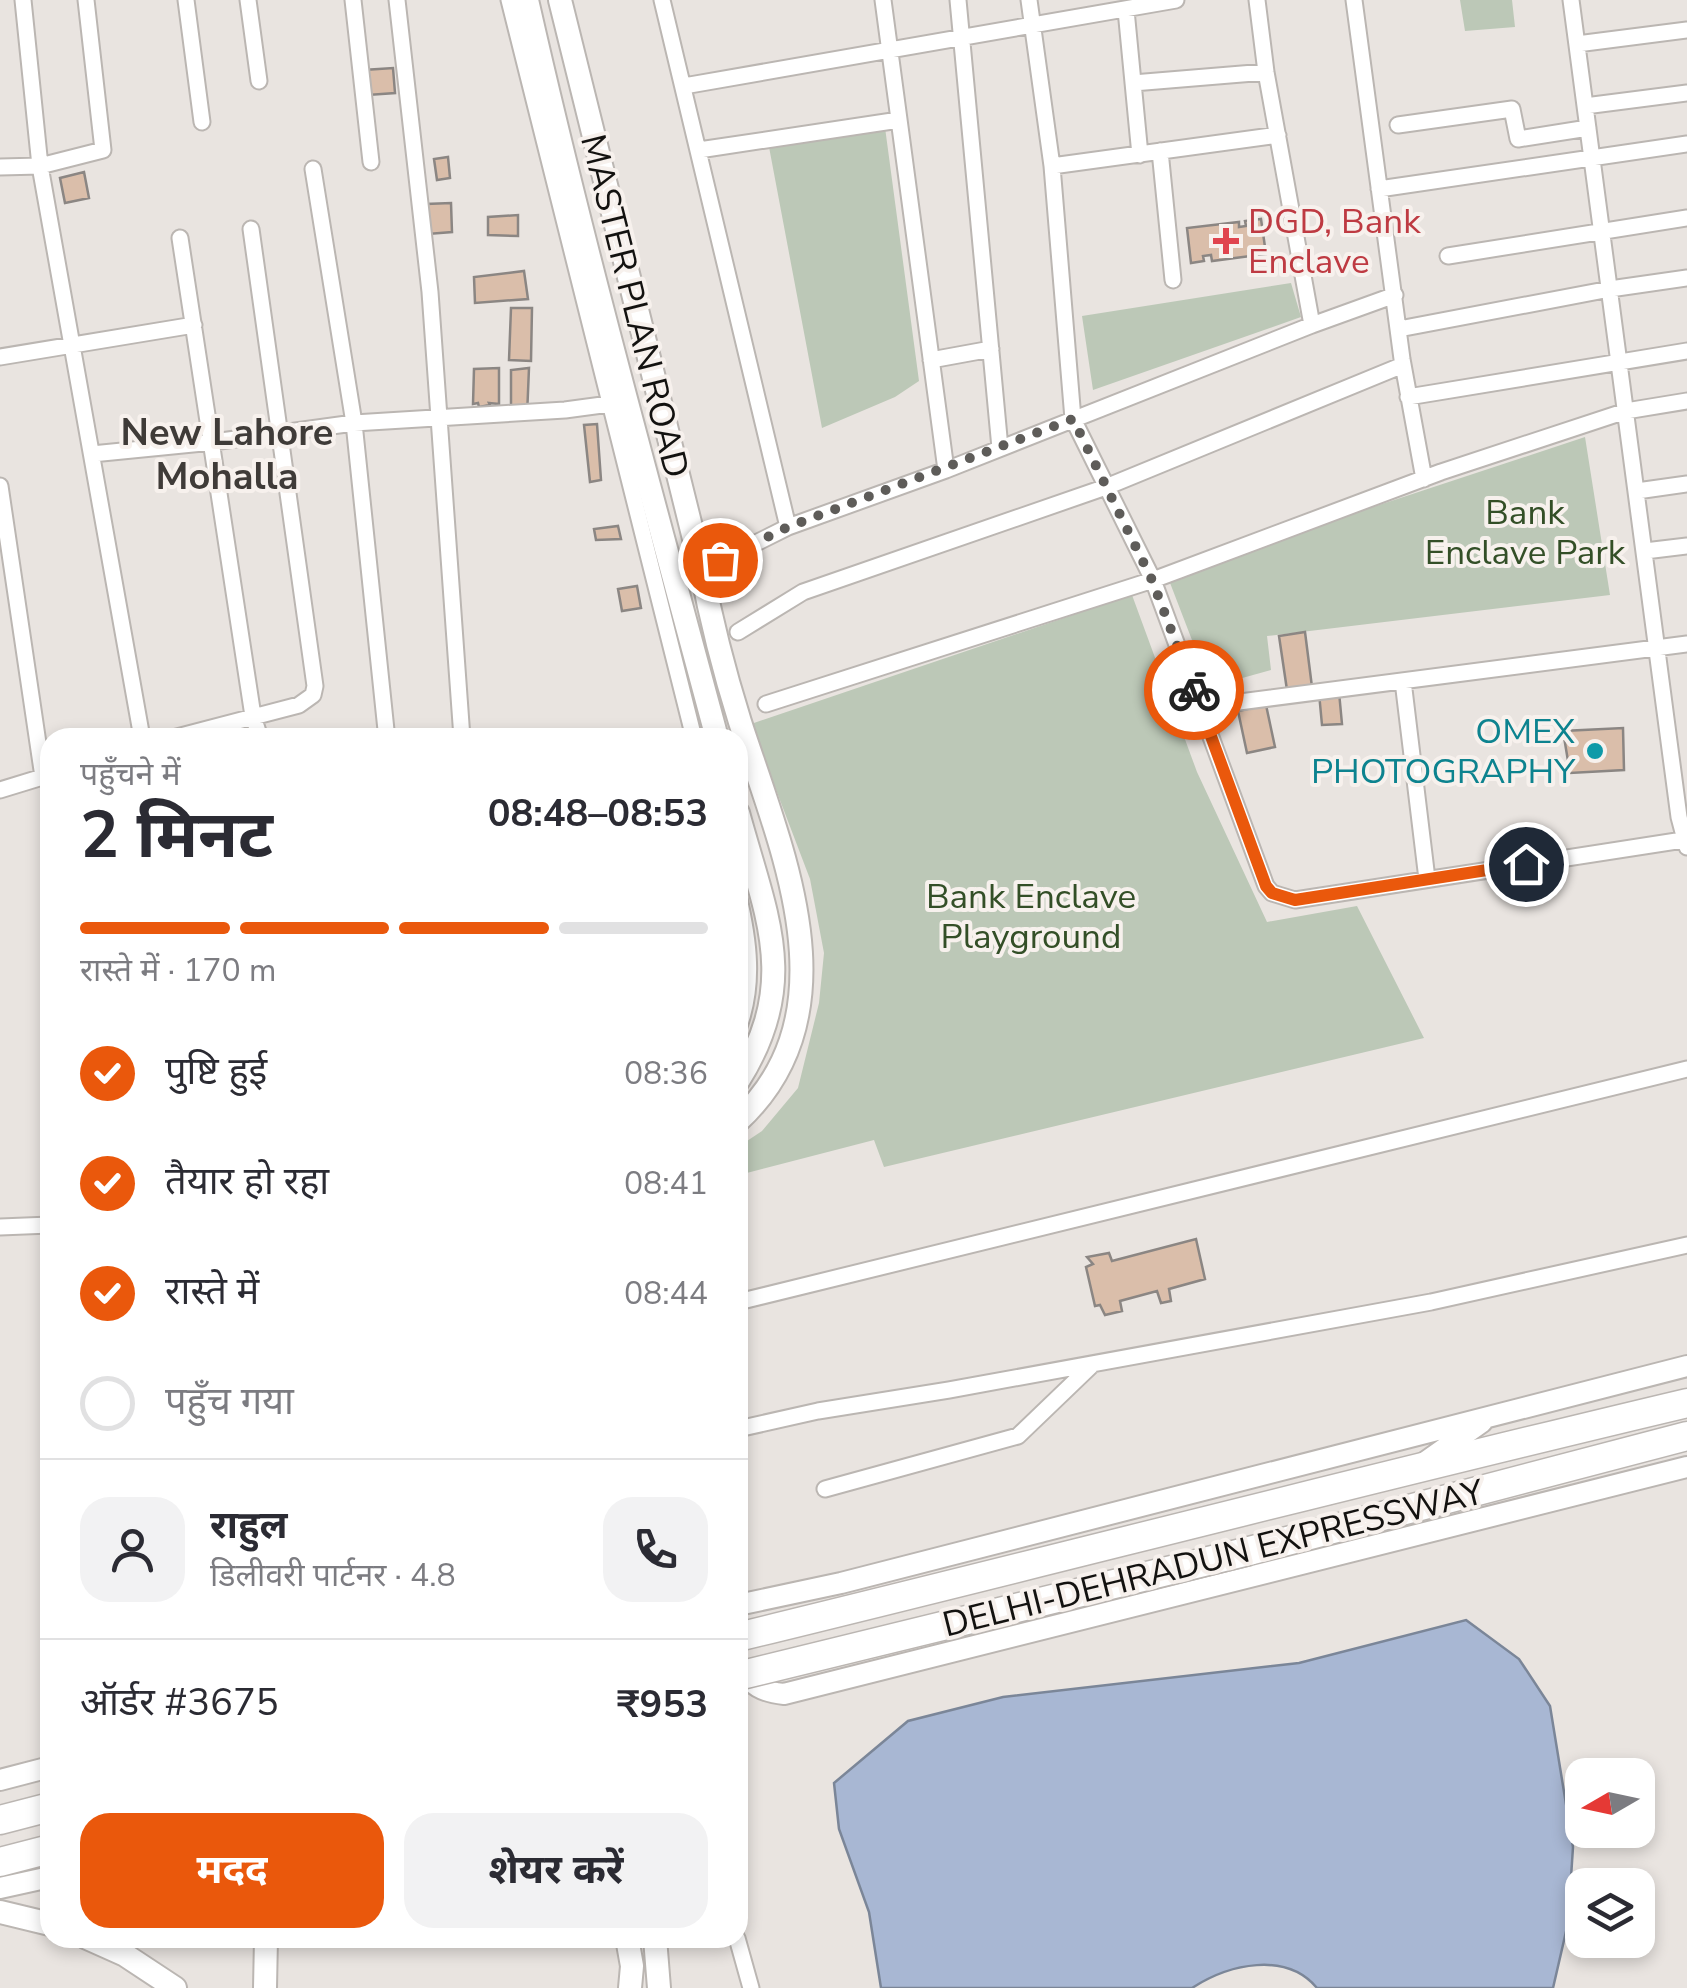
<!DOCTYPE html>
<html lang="hi">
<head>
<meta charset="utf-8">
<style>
  :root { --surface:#fff; --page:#f2f2f3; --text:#2b2b33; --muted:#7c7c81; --line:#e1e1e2; --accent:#ea580c }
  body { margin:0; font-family:"Nunito Sans","Noto Sans Devanagari",sans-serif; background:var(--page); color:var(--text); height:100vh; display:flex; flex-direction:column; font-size:38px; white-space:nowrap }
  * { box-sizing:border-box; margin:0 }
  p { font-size:32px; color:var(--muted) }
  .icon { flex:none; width:55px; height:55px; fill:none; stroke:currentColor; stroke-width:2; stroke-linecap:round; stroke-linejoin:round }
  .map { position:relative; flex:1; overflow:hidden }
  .details { position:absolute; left:40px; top:728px; width:708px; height:1220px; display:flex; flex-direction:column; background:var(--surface); border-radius:30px; box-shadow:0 5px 15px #0003 }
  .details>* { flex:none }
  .needle { width:65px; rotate:261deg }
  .fabs { position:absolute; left:1565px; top:1758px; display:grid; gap:20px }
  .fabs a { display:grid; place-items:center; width:90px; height:90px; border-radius:20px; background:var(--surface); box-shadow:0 5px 15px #0003; font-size:50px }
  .pin { position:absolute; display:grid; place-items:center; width:85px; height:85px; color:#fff; margin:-42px; border:5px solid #fff; border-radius:50%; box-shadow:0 2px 10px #0007 }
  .courier { position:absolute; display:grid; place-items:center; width:100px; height:100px; margin:-50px; border:8px solid #ea580c; border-radius:50%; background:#fff; color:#222; box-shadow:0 2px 12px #0007 }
  .head em { font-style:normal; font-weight:700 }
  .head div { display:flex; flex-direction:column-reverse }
  .head { display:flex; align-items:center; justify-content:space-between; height:170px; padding:0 40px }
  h1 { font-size:65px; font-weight:700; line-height:75px }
  .bar { display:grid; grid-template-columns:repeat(4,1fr); gap:15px 10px; align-content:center; height:120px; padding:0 40px }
  .bar i { height:12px; border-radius:8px; background:var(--line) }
  .bar .on { background:var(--accent) }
  .bar p { grid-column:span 4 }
  .line { display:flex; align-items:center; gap:25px; padding:0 40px; border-top:2px solid var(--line) }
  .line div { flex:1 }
  .round { display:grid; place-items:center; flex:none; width:105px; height:105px; border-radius:30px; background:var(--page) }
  ol { padding:0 40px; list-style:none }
  li { display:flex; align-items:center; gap:30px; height:110px }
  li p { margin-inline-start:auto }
  li .icon { padding:10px; border-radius:50%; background:var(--accent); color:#fff; stroke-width:4 }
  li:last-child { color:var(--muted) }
  li i { width:55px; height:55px; border:5px solid var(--line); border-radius:50% }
  .primary-button { display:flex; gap:20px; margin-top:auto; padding:20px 40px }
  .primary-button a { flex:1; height:115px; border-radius:30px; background:var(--accent); color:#fff; font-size:40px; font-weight:700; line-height:115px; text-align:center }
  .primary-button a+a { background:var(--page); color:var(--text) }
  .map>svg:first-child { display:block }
</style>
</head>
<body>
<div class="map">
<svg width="1687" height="1988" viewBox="0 0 1687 1988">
  <rect width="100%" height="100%" fill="#e9e4e0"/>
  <!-- green -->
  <path fill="#bcc8b7" d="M1460,0H1512L1515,27L1465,31Z
    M884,120L919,381L895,397L822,428L766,131Z
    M1291,283L1301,317L1093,390L1082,316Z
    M1585,437L1610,595L1267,636L1271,670L1210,687L1167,575Z
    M1132,595L1197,772L1267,922L1357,906L1424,1038L884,1167L874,1140L739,1175L738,1147L762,1131L798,1088L819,1003L824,953L810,879L751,724Z"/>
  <!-- water -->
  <path fill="#a8b7d3" stroke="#7b8698" stroke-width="2.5" d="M1466,1620L1519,1659L1550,1706L1573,1847L1568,1923L1553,1988H1317C1286,1951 1229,1964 1192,1988H881L869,1912L839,1829L834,1783L908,1721L1003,1697L1299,1663Z"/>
  <!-- building -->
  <path fill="#dabeaa" stroke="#8b8683" stroke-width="2.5" d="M393,68L395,93L368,95L364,70Z
    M448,157L450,178L437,180L434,159Z
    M84,172L89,198L65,203L60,178Z
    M451,203L452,232L428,234L426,204Z
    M518,215V236L488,235V217Z
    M1261,219L1266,254L1212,261L1211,255L1203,256L1204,261L1191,263L1187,228L1239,222V227L1246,226L1245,221Z
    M524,271L528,299L475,303L474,277Z
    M511,308H532L531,361L509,360Z
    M499,368V404L489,403L490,405L479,407L478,403L473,404L474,369Z
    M529,368L527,416H511V370Z
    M597,424L601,480L590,482L584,425Z
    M618,526L621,539L596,540L594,529Z
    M637,586L641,608L622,611L618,589Z
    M1305,632L1312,687L1287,690L1279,636Z
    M1339,692L1342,724L1322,725L1319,693Z
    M1266,705L1275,747L1247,753L1238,711Z
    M1623,728L1624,770L1570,773L1563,731Z
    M1196,1239L1205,1279L1169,1289L1171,1301L1161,1303L1157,1291L1120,1301L1122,1311L1105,1315L1100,1305L1095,1306L1086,1267L1093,1264L1087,1257L1109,1253L1112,1261Z"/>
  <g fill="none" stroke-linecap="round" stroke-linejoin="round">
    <!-- minor casing -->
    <g stroke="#bbb6b2" stroke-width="19">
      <path id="minor" d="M23,0L40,166L142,738
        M186,0L202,122
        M248,0L259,81
        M353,0L371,162
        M397,0L430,292L462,738
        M509,0L694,738
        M662,0L788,527
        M883,0L946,470
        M958,0L1000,448
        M1029,0L1052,166L1073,419L1153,580L1266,886L1272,893L1295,900L1683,840
        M1354,0L1402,359L1424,479
        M1571,0L1679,817L1687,847
        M1126,10L1140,155
        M1577,44L1687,30
        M1133,83L1266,72
        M684,86L1176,0
        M1585,106L1687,93
        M1398,125L1512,109L1518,139L1588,128
        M699,150L899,120
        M1160,151L1173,280
        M1052,166L1278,135
        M0,167L40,166L103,150L86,0
        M313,169L354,423L386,730
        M1379,189L1687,144
        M180,238L253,716L260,738
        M1448,256L1687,218
        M1312,325L1395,295
        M1399,329L1610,289L1687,278
        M0,357L194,325
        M931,360L991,349
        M1408,397L1687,351
        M92,454L213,442L354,423L565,410L617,403
        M0,486L43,777
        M1637,491L1687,484
        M1645,551L1687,546
        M720,561L788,527L946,470L1312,325L1266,72L1257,0
        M738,632L803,592L1106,487L1403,365
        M1403,681L1427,879
        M766,704L1153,580L1441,472L1626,411L1687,401
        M1201,707L1687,644
        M173,738L299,705L313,695L315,686L251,229
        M0,790L49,775
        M738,894C749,940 755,985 738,1029
        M0,1227L50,1225
        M738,1302L1687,1069
        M738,1429L818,1411L949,1390L1431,1302L1687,1245
        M825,1489L1018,1436L1093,1364
        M737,1938L751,1988"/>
    </g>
    <!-- tertiary casing -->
    <g stroke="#bbb6b2" stroke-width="24">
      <path id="tertiary" d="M1424,1463L1482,1422
        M738,1605L841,1583L1687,1366
        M738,1668C752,1685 762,1692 784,1694L1687,1467
        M0,1780L50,1767
        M0,1888L50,1877"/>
    </g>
    <!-- secondary casing -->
    <g stroke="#bbb6b2" stroke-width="26">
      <path id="secondary" d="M527,0C583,248 651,492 717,738
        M560,0L701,567C711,620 724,671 740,722C781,849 856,1012 738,1121
        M738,813C766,916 801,982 738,1081
        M0,1912L50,1924
        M87,1938L125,1955L175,1988
        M627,1938L632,1966L630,1988
        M655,1938L659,1988
        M265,1988L266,1938"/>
    </g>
    <!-- motorway casing -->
    <g stroke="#bbb6b2" stroke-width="31">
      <path id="motorway" d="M1249,1551L1687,1436
        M738,1637C1054,1560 1370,1478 1687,1403
        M0,1820L50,1807
        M0,1862L50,1849"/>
    </g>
    <!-- minor -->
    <use href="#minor" stroke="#fff" stroke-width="15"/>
    <!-- tertiary -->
    <use href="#tertiary" stroke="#fff" stroke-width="20"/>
    <!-- secondary -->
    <use href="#secondary" stroke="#fff" stroke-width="22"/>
    <!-- motorway -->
    <use href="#motorway" stroke="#fff" stroke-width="28"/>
    <!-- motorway-bridge casing -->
    <g stroke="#bbb6b2" stroke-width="31" stroke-linecap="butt">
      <path id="motorway-bridge" d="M738,1676L1249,1551"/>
    </g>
    <!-- motorway-bridge -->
    <use href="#motorway-bridge" stroke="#fff" stroke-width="28"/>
  </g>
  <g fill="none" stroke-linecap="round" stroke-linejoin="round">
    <!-- done -->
    <path stroke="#5e5c59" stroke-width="10" stroke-dasharray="0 18" d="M720,560L788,527L1073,419L1152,580L1194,690"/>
    <!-- route -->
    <path stroke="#ea580c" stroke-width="12" d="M1194,690L1266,886L1272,893L1295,900L1526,864"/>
  </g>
  <!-- markers -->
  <path fill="#e0444e" stroke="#f7f1ed" stroke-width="4" d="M1221 226h10v10h10v10h-10v10h-10v-10h-10v-10h10z"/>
  <circle fill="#0f9aa8" stroke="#f7f1ed" stroke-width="4" cx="1595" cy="751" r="10"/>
  <g text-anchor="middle" stroke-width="8" stroke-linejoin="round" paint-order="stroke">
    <!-- health labels -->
    <g font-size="35" fill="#be3a42" stroke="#f7f1ed" text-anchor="start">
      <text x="1248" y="233">DGD, Bank<tspan x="1248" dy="40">Enclave</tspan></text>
    </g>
    <!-- street labels -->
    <g font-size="35" fill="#131210" stroke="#f7f1ed">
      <text transform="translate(635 306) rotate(76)" y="12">MASTER PLAN ROAD</text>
      <text transform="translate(1213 1558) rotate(-14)" y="12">DELHI-DEHRADUN EXPRESSWAY</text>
    </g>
    <!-- park labels -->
    <g font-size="35" fill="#334f27" stroke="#f7f1ed">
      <text x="1525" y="524">Bank<tspan x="1525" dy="40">Enclave Park</tspan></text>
      <text x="1031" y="908">Bank Enclave<tspan x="1031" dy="40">Playground</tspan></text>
    </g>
    <!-- culture labels -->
    <g font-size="35" fill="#0d838f" stroke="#f7f1ed" text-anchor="end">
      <text x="1575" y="743">OMEX<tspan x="1575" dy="40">PHOTOGRAPHY</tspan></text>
    </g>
    <!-- neighbourhood labels -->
    <g font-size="38" font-weight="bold" fill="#3f3b38" stroke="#f7f1ed">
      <text x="227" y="445">New Lahore<tspan x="227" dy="44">Mohalla</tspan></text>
    </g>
  </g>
</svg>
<div class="fabs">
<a><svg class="needle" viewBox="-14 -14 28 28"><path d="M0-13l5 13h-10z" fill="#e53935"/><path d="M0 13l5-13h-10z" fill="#7c7c81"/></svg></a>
<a><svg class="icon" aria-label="layers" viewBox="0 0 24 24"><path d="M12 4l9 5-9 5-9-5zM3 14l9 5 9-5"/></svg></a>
</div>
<div class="pin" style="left:720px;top:560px;background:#ea580c"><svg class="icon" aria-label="bag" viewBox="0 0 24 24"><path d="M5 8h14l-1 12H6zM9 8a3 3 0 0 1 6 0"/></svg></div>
<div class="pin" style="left:1526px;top:864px;background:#1f2937"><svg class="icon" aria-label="home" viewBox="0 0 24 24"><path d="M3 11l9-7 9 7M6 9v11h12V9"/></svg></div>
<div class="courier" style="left:1194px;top:690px"><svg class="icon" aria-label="bike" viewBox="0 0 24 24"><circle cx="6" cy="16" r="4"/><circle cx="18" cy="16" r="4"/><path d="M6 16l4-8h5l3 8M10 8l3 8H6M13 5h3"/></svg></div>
<section class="details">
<div class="head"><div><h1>2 मिनट</h1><p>पहुँचने में</p></div><em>08:48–08:53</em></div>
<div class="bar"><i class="on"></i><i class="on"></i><i class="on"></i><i></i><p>रास्ते में · 170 m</p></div>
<ol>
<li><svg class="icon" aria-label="check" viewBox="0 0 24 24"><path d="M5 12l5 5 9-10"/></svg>पुष्टि हुई<p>08:36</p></li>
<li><svg class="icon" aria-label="check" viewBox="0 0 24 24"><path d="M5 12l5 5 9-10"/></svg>तैयार हो रहा<p>08:41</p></li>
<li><svg class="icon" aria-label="check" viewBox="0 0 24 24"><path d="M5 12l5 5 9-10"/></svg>रास्ते में<p>08:44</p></li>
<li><i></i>पहुँच गया</li>
</ol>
<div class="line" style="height:180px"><a class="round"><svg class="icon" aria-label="person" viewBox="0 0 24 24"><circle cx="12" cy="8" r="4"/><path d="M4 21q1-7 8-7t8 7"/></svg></a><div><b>राहुल</b><p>डिलीवरी पार्टनर · 4.8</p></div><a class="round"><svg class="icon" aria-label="phone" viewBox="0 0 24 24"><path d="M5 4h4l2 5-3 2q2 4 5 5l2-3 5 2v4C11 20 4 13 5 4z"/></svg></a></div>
<div class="line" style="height:130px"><div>ऑर्डर #3675</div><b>₹953</b></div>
<div class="primary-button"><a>मदद</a><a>शेयर करें</a></div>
</section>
</div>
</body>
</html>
